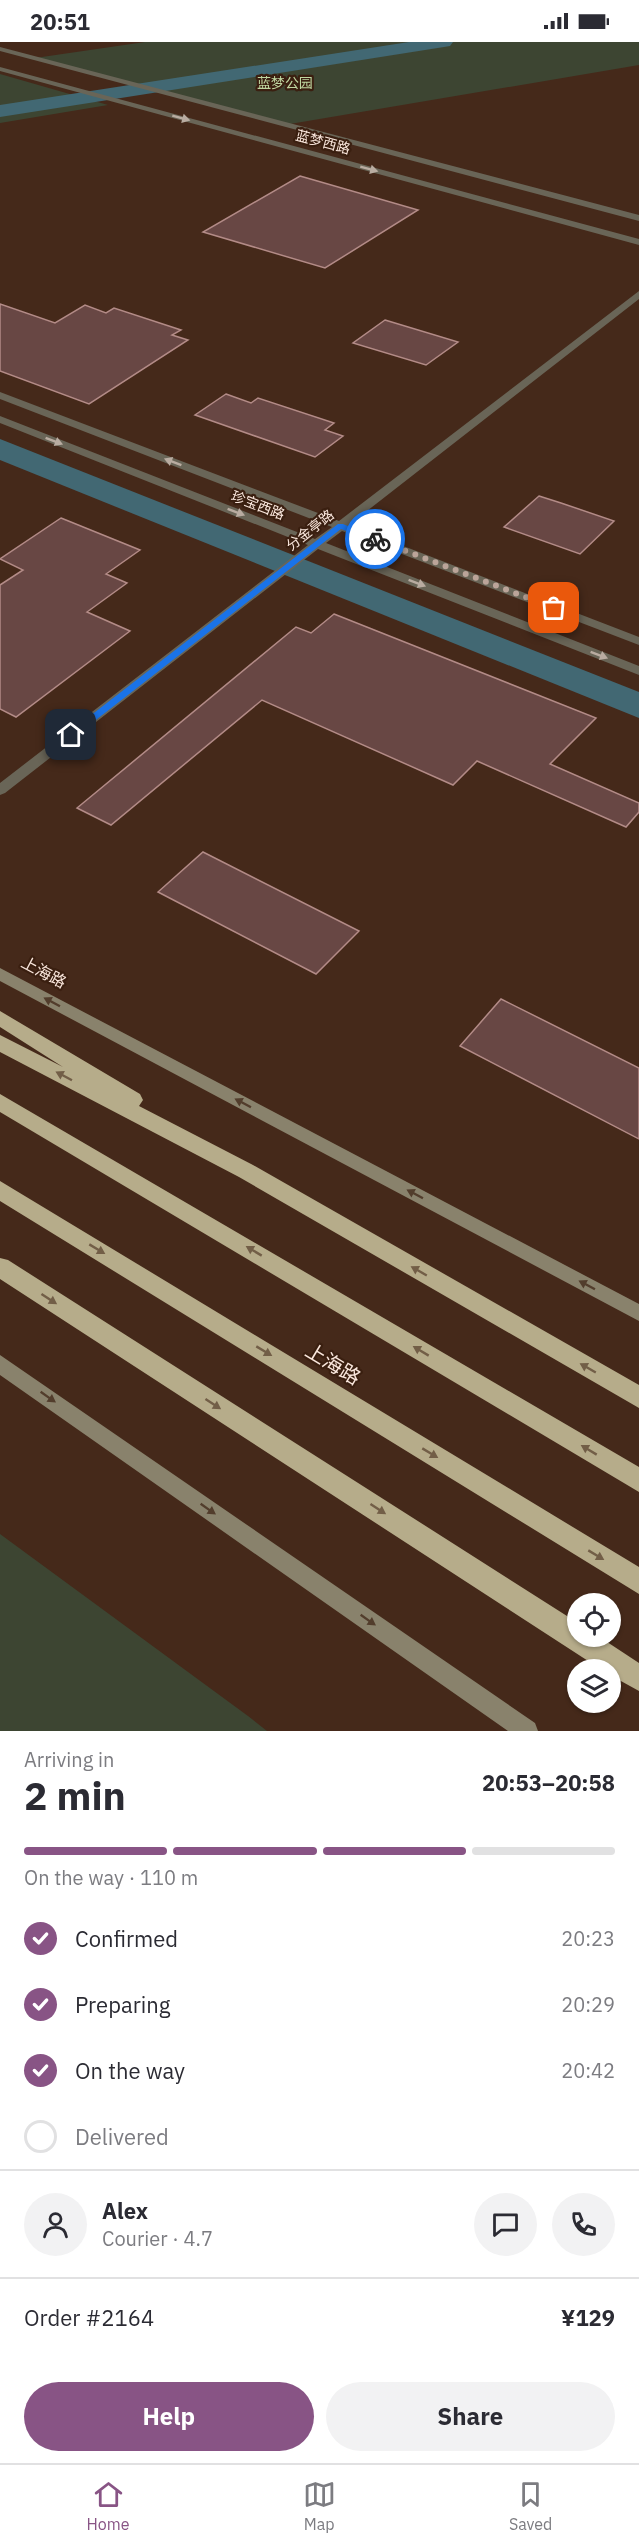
<!DOCTYPE html>
<html lang="en">
<head>
<meta charset="utf-8">
<style>
  :root { --surface:#fff; --page:#f2f2f3; --text:#2b2b33; --muted:#7c7c81; --line:#e1e1e2; --accent:#885485 }
  body { margin:0; font-family:"IBM Plex Sans","Noto Sans SC",sans-serif; background:var(--page); color:var(--text); height:100vh; display:flex; flex-direction:column; font-size:22px; white-space:nowrap }
  * { box-sizing:border-box; margin:0 }
  p { font-size:20px; color:var(--muted) }
  .icon { flex:none; width:33px; height:33px; fill:none; stroke:currentColor; stroke-width:2; stroke-linecap:round; stroke-linejoin:round }
  .map { position:relative; height:1689px; overflow:hidden }
  .panel { display:flex; flex-direction:column; background:var(--surface); flex:1 }
  .panel>* { flex:none }
  .buttons { position:absolute; left:567px; top:1551px; display:grid; gap:12px }
  .buttons a { display:grid; place-items:center; width:54px; height:54px; border-radius:50%; background:var(--surface); box-shadow:0 2px 4px #0004; font-size:30px }
  .pin { position:absolute; display:grid; place-items:center; width:51px; height:51px; color:#fff; margin:-26px; border-radius:12px; box-shadow:0 3px 9px #0006 }
  .courier { position:absolute; display:grid; place-items:center; width:60px; height:60px; margin:-30px; border:4px solid #1a73e8; border-radius:50%; background:#fff; color:#222; box-shadow:0 2px 8px #0007 }
  .overview em { font-style:normal; font-weight:700 }
  .overview div { display:flex; flex-direction:column-reverse }
  .overview { display:flex; align-items:center; justify-content:space-between; height:102px; padding:0 24px }
  h1 { font-size:39px; font-weight:700; line-height:45px }
  .bar { display:grid; grid-template-columns:repeat(4,1fr); gap:9px 6px; align-content:center; height:72px; padding:0 24px }
  .bar i { height:8px; border-radius:4px; background:var(--line) }
  .bar .on { background:var(--accent) }
  .bar p { grid-column:span 4 }
  .line { display:flex; align-items:center; gap:15px; padding:0 24px; border-top:2px solid var(--line) }
  .line div { flex:1 }
  .round { display:grid; place-items:center; flex:none; width:63px; height:63px; border-radius:32px; background:var(--page) }
  ol { padding:0 24px; list-style:none }
  li { display:flex; align-items:center; gap:18px; height:66px }
  li p { margin-inline-start:auto }
  li .icon { padding:6px; border-radius:50%; background:var(--accent); color:#fff; stroke-width:4 }
  li:last-child { color:var(--muted) }
  li i { width:33px; height:33px; border:3px solid var(--line); border-radius:50% }
  .button { display:flex; gap:12px; margin-top:auto; padding:12px 24px }
  .button a { flex:1; height:69px; border-radius:36px; background:var(--accent); color:#fff; font-size:24px; font-weight:700; line-height:69px; text-align:center }
  .button a+a { background:var(--page); color:var(--text) }
  .status { display:flex; justify-content:space-between; align-items:center; height:42px; padding:0 30px; background:var(--surface); direction:ltr }
  .status svg { height:16px; fill:currentColor }
  .tabs { display:flex; justify-content:space-around; align-items:center; height:84px; border-top:2px solid var(--line); background:var(--surface); font-size:16px; color:var(--muted) }
  .tabs a { display:grid; justify-items:center; gap:3px }
  .tabs .on { color:var(--accent) }
  .map>svg:first-child { display:block }
</style>
</head>
<body>
<div class="status"><b>20:51</b><svg viewBox="0 0 49 12"><path d="M0 12V9h3v3zM5 12V6h3v6zM10 12V3h3v9zM15 12V0h3v12zM26 1h20v11H26zM47 4h2v5h-2z"/></svg></div>
<div class="map">
<svg width="639" height="1689" viewBox="0 0 639 1689">
  <rect width="100%" height="100%" fill="#45291a"/>
  <!-- green -->
  <path fill="#3d4532" d="M145,0H639V23L284,83L35,16Z
    M0,32L108,63L0,81Z
    M0,1492L248,1674L267,1689H0Z"/>
  <!-- water -->
  <path fill="#426873" d="M0,397L639,650V676L0,418Z"/>
  <g fill="none" stroke-linecap="round" stroke-linejoin="round">
    <!-- canal -->
    <path fill="#426873" fill-rule="evenodd" d="M409,0H453L450,4L444,5L0,75V63Z"/>
  </g>
  <!-- building -->
  <path fill="#684744" stroke="#b38b87" stroke-width="1.5" d="M300,134L418,168L325,226L203,190Z
    M0,262L55,281L85,263L106,271L114,266L181,288L172,293L188,298L89,362L0,329Z
    M385,278L458,300L426,323L353,301Z
    M226,352L251,361L258,356L334,381L325,388L343,394L315,415L195,373Z
    M539,454L561,461L614,479L580,512L504,485Z
    M61,476L140,508L106,532L127,541L87,570L130,589L16,675L0,667V543L23,528L0,517Z
    M334,572L596,676L550,722L639,761V770L626,785L477,719L453,743L262,658L111,783L77,766L296,585L311,591Z
    M203,810L359,889L316,932L158,850Z
    M501,957L639,1026V1097L460,1004Z"/>
  <g fill="none" stroke-linecap="round" stroke-linejoin="round">
    <!-- street -->
    <path fill="#696557" fill-rule="evenodd" d="M0,5L639,173V179L0,9Z
      M0,25L639,197V203L0,29Z
      M639,249V257L349,483L639,595V603L342,489L326,501L639,624V633L318,507L5,751L0,753V741L308,503L0,381V374L315,497L332,485L0,357V350L339,479Z"/>
    <!-- secondary -->
    <path fill="#89826c" fill-rule="evenodd" d="M0,926L639,1262V1279L0,939Z
      M0,1313L535,1681L538,1689H508L0,1333Z"/>
    <!-- highway -->
    <path fill="#b6ac8a" fill-rule="evenodd" d="M0,969L140,1052L143,1058L139,1064L253,1123L639,1343V1366L239,1135L0,1010V993L63,1025L0,985Z
      M0,1052L639,1425V1450L0,1070Z
      M0,1139L639,1525V1552L0,1159Z
      M0,1216L8,1218L578,1581V1594H598L639,1621V1649L610,1633V1628H602L0,1237Z"/>
  </g>
  <!-- one-way arrows -->
  <defs><path id="oneway-solid" d="M-6-.8H1V-3.2L6.5 0L1 3.2V.8H-6Z" transform="scale(1.5)"/></defs>
  <g fill="#b9aca1">
    <use href="#oneway-solid" transform="translate(181 76) rotate(15)"/>
    <use href="#oneway-solid" transform="translate(369 127) rotate(15)"/>
    <use href="#oneway-solid" transform="translate(54 399) rotate(21)"/>
    <use href="#oneway-solid" transform="translate(173 420) rotate(-159)"/>
    <use href="#oneway-solid" transform="translate(236 470) rotate(21)"/>
    <use href="#oneway-solid" transform="translate(417 541) rotate(21)"/>
    <use href="#oneway-solid" transform="translate(599 613) rotate(21)"/>
  </g>
  <g fill="#523d2c">
    <use href="#oneway-solid" transform="translate(52 960) rotate(-152)"/>
    <use href="#oneway-solid" transform="translate(243 1061) rotate(-152)"/>
    <use href="#oneway-solid" transform="translate(415 1152) rotate(-152)"/>
    <use href="#oneway-solid" transform="translate(587 1243) rotate(-152)"/>
    <use href="#oneway-solid" transform="translate(48 1355) rotate(35)"/>
    <use href="#oneway-solid" transform="translate(208 1467) rotate(35)"/>
    <use href="#oneway-solid" transform="translate(368 1578) rotate(35)"/>
  </g>
  <g fill="#725e47">
    <use href="#oneway-solid" transform="translate(64 1034) rotate(-152)"/>
    <use href="#oneway-solid" transform="translate(97 1207) rotate(31)"/>
    <use href="#oneway-solid" transform="translate(254 1209) rotate(-149)"/>
    <use href="#oneway-solid" transform="translate(419 1229) rotate(-150)"/>
    <use href="#oneway-solid" transform="translate(49 1257) rotate(33)"/>
    <use href="#oneway-solid" transform="translate(264 1309) rotate(31)"/>
    <use href="#oneway-solid" transform="translate(421 1309) rotate(-149)"/>
    <use href="#oneway-solid" transform="translate(588 1326) rotate(-150)"/>
    <use href="#oneway-solid" transform="translate(213 1362) rotate(33)"/>
    <use href="#oneway-solid" transform="translate(589 1408) rotate(-149)"/>
    <use href="#oneway-solid" transform="translate(430 1411) rotate(31)"/>
    <use href="#oneway-solid" transform="translate(378 1467) rotate(33)"/>
    <use href="#oneway-solid" transform="translate(596 1513) rotate(31)"/>
  </g>
  <!-- route -->
  <path fill="#1a73e8" d="M338,482H343L379,497L372,499L341,487L74,695H68V691Z"/>
  <g fill="none" stroke-linecap="round" stroke-linejoin="round">
    <!-- done -->
    <path stroke="#bba499" stroke-width="6" stroke-dasharray="0 10.8" d="M375,497L554,566"/>
  </g>
  <g text-anchor="middle" stroke-width="4.5" stroke-linejoin="round" paint-order="stroke">
    <!-- far-park labels -->
    <g font-size="14" fill="#bfd6a0" stroke="#3a1f10">
      <text x="285" y="46">蓝梦公园</text>
    </g>
    <!-- far-street labels -->
    <g font-size="14" fill="#fae7dd" stroke="#3a1f10">
      <text transform="translate(323 100) rotate(15)" y="5">蓝梦西路</text>
      <text transform="translate(258 463) rotate(21)" y="5">珍宝西路</text>
      <text transform="translate(310 488) rotate(-38)" y="5">分金亭路</text>
    </g>
    <!-- street labels -->
    <g font-size="16" fill="#fae7dd" stroke="#3a1f10">
      <text transform="translate(44 930) rotate(28)" y="6">上海路</text>
    </g>
    <!-- near-street labels -->
    <g font-size="20" fill="#fae7dd" stroke="#3a1f10">
      <text transform="translate(333 1322) rotate(31)" y="7">上海路</text>
    </g>
  </g>
</svg>
<div class="buttons">
<a><svg class="icon" aria-label="locate" viewBox="0 0 24 24"><circle cx="12" cy="12" r="6"/><path d="M12 2v4M12 18v4M2 12h4M18 12h4"/></svg></a>
<a><svg class="icon" aria-label="layers" viewBox="0 0 24 24"><path d="M12 4l9 5-9 5-9-5zM3 14l9 5 9-5"/></svg></a>
</div>
<div class="pin" style="left:554px;top:566px;background:#ea580c"><svg class="icon" aria-label="bag" viewBox="0 0 24 24"><path d="M5 8h14l-1 12H6zM9 8a3 3 0 0 1 6 0"/></svg></div>
<div class="pin" style="left:71px;top:693px;background:#1f2937"><svg class="icon" aria-label="home" viewBox="0 0 24 24"><path d="M3 11l9-7 9 7M6 9v11h12V9"/></svg></div>
<div class="courier" style="left:375px;top:497px"><svg class="icon" aria-label="bike" viewBox="0 0 24 24"><circle cx="6" cy="16" r="4"/><circle cx="18" cy="16" r="4"/><path d="M6 16l4-8h5l3 8M10 8l3 8H6M13 5h3"/></svg></div>
</div>
<section class="panel">
<div class="overview"><div><h1>2 min</h1><p>Arriving in</p></div><em>20:53–20:58</em></div>
<div class="bar"><i class="on"></i><i class="on"></i><i class="on"></i><i></i><p>On the way · 110 m</p></div>
<ol>
<li><svg class="icon" aria-label="check" viewBox="0 0 24 24"><path d="M5 12l5 5 9-10"/></svg>Confirmed<p>20:23</p></li>
<li><svg class="icon" aria-label="check" viewBox="0 0 24 24"><path d="M5 12l5 5 9-10"/></svg>Preparing<p>20:29</p></li>
<li><svg class="icon" aria-label="check" viewBox="0 0 24 24"><path d="M5 12l5 5 9-10"/></svg>On the way<p>20:42</p></li>
<li><i></i>Delivered</li>
</ol>
<div class="line" style="height:108px"><a class="round"><svg class="icon" aria-label="person" viewBox="0 0 24 24"><circle cx="12" cy="8" r="4"/><path d="M4 21q1-7 8-7t8 7"/></svg></a><div><b>Alex</b><p>Courier · 4.7</p></div><a class="round"><svg class="icon" aria-label="chat" viewBox="0 0 24 24"><path d="M4 5h16v11H9l-5 4z"/></svg></a><a class="round"><svg class="icon" aria-label="phone" viewBox="0 0 24 24"><path d="M5 4h4l2 5-3 2q2 4 5 5l2-3 5 2v4C11 20 4 13 5 4z"/></svg></a></div>
<div class="line" style="height:78px"><div>Order #2164</div><b>¥129</b></div>
<div class="button"><a>Help</a><a>Share</a></div>
</section>
<nav class="tabs">
<a class="on"><svg class="icon" aria-label="home" viewBox="0 0 24 24"><path d="M3 11l9-7 9 7M6 9v11h12V9"/></svg>Home</a>
<a><svg class="icon" aria-label="map" viewBox="0 0 24 24"><path d="M3 6l6-2 6 2 6-2v14l-6 2-6-2-6 2zM9 4v14M15 6v14"/></svg>Map</a>
<a><svg class="icon" aria-label="saved" viewBox="0 0 24 24"><path d="M7 4h10v16l-5-4-5 4z"/></svg>Saved</a>
</nav>
</body>
</html>
